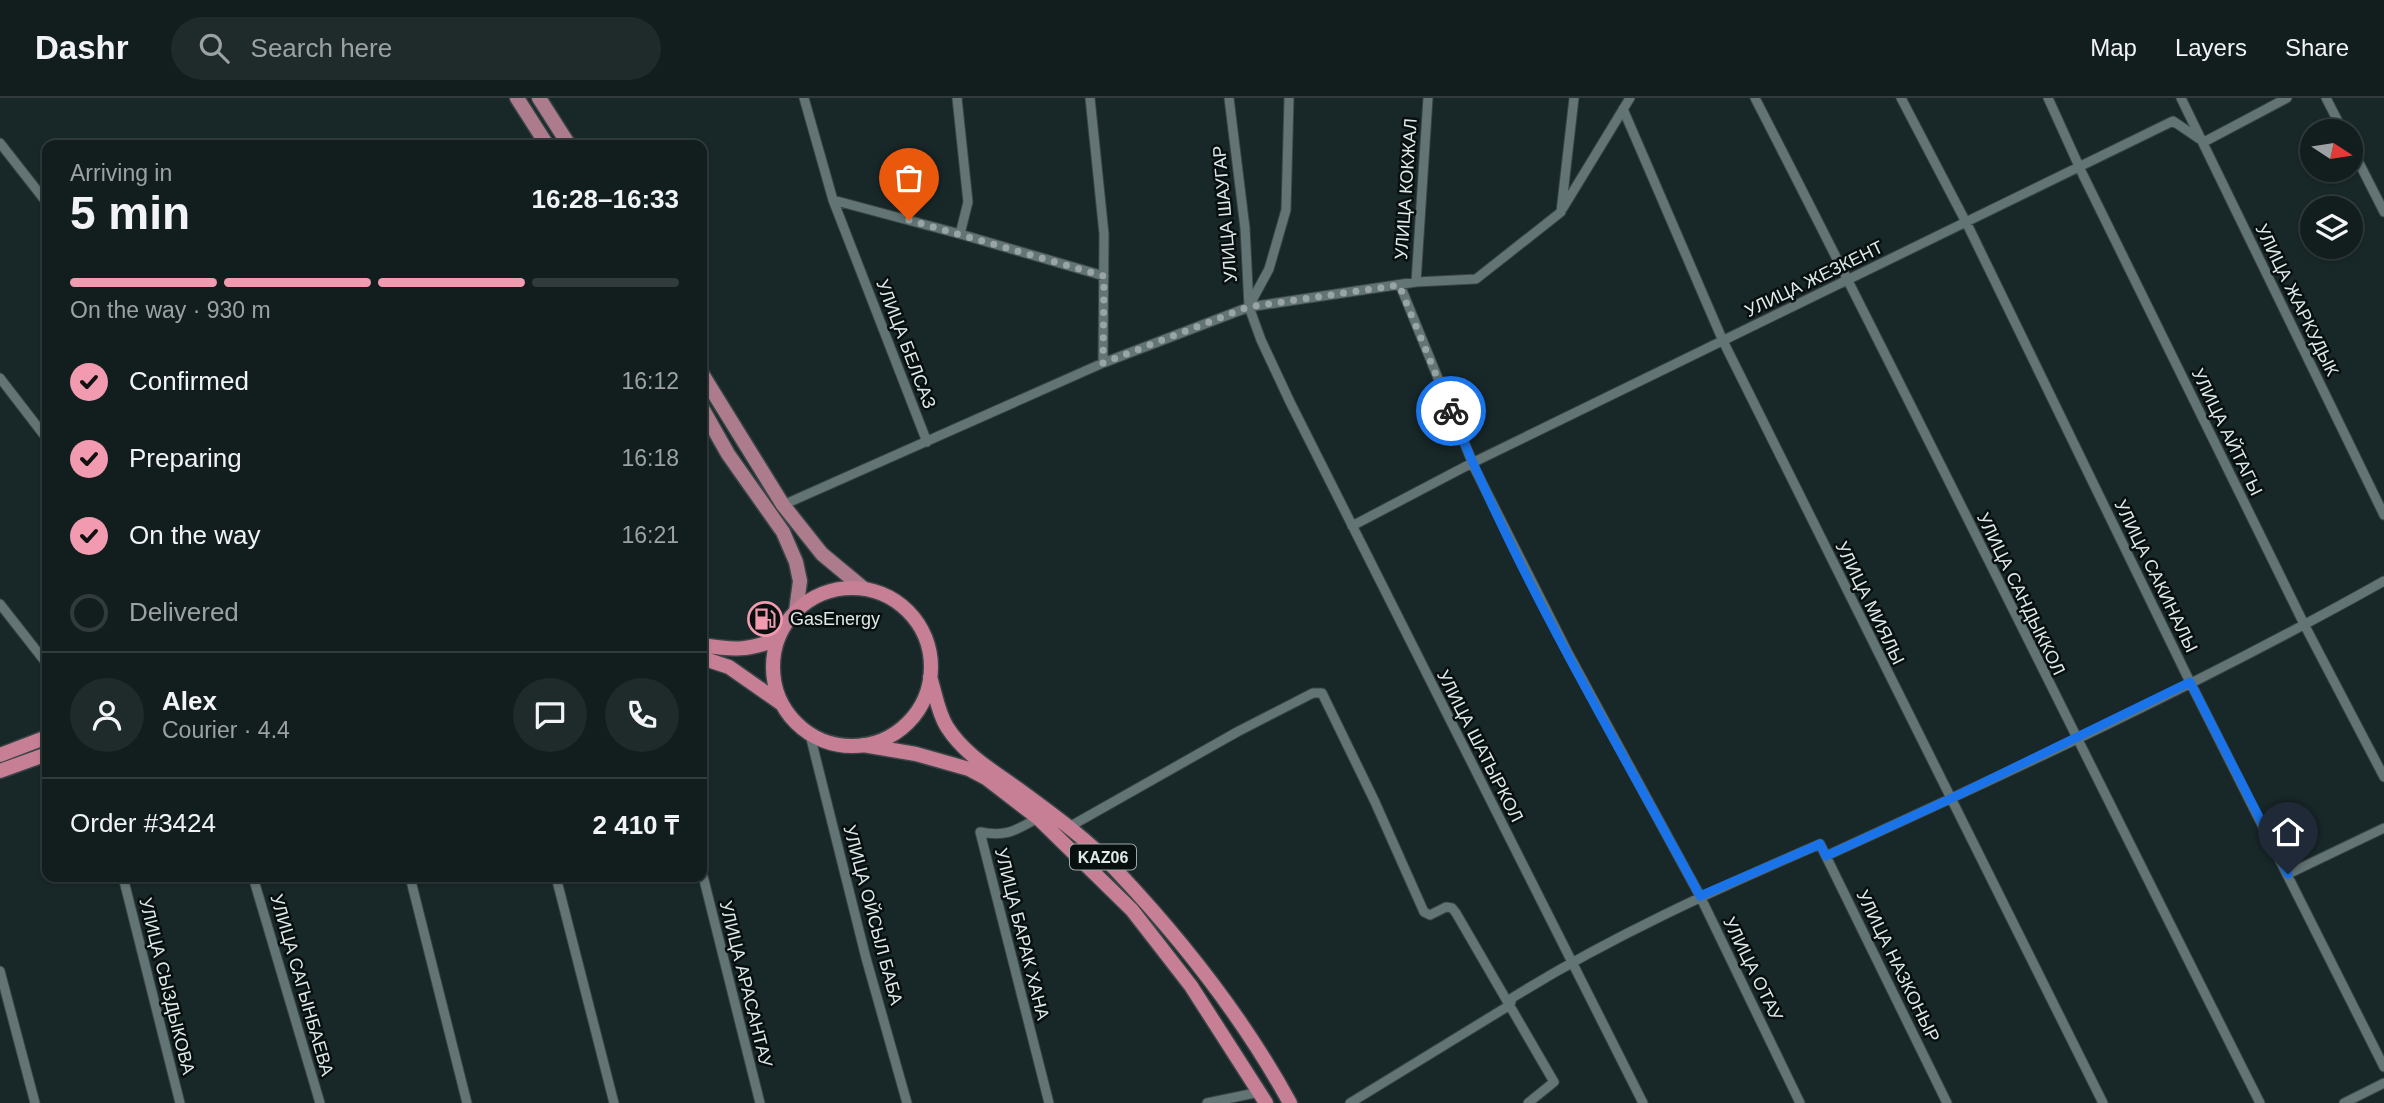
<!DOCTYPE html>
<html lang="en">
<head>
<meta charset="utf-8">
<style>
  :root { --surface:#121d1e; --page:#1f2a2b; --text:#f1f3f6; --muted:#9ca2a4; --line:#313b3c; --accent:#f19ab0 }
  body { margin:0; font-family:Arial,sans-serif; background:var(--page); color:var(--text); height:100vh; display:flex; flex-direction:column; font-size:26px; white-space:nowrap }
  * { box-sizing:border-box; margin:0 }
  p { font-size:23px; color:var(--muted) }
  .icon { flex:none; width:38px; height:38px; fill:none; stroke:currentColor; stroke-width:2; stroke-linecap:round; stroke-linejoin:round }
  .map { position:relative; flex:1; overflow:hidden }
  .details { position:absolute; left:42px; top:42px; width:665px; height:742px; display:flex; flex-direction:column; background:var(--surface); border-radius:14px; box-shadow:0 2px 5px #0004,0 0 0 2px var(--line) }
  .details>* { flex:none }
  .needle { width:46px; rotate:102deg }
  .tools { position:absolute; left:2300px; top:21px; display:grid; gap:14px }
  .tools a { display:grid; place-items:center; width:63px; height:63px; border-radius:50%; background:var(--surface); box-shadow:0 2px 5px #0004,0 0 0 2px var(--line); font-size:35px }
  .pin { position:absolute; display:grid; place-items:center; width:60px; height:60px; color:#fff; margin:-72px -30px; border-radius:50% 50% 50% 0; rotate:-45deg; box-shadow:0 0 7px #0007 }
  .pin .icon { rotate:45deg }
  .courier { position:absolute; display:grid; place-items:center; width:70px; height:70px; margin:-35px; border:5px solid #1a73e8; border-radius:50%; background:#fff; color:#222; box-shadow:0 2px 9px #0007 }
  .headline em { font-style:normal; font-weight:700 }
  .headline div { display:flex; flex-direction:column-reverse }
  .headline { display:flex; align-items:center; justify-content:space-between; height:119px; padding:0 28px }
  h1 { font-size:46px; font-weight:700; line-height:52px }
  .bar { display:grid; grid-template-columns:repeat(4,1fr); gap:10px 7px; align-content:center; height:84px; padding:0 28px }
  .bar i { height:9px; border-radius:5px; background:var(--line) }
  .bar .selected { background:var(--accent) }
  .bar p { grid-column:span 4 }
  .line { display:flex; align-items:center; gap:18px; padding:0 28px; border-top:2px solid var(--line) }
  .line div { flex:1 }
  .round { display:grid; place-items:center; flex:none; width:74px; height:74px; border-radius:37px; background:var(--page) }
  ol { padding:0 28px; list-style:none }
  li { display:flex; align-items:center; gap:21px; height:77px }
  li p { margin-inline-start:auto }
  li .icon { padding:7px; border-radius:50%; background:var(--accent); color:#111; stroke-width:4 }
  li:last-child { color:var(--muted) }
  li i { width:38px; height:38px; border:4px solid var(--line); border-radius:50% }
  header { display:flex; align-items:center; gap:42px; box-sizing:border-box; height:98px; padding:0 35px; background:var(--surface); border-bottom:2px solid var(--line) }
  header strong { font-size:33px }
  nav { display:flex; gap:38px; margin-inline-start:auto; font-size:24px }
  .search { width:490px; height:63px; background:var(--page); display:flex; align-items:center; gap:18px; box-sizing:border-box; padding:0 24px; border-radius:38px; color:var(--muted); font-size:26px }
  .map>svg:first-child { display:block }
</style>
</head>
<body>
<header>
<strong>Dashr</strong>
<div class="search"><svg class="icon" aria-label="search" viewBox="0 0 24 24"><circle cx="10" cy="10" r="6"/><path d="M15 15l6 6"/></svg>Search here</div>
<nav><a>Map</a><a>Layers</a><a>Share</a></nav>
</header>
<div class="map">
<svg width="2384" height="1005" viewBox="0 0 2384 1005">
  <rect width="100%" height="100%" fill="#182728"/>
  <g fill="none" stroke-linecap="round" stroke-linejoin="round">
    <!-- minor casing -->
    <g stroke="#384445" stroke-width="11">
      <path id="minor" d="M804,0L833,102L927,344
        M1090,0L1104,136L1103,265
        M1229,0L1245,130L1249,209L1261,242L1290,304L1643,1005
        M1755,0C1926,333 2091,670 2260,1005
        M1901,0L1969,130L2190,584L2384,969
        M2048,0L2083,77L2305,528L2384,679
        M2181,0L2384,417
        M2326,0L2343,33
        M1623,11L1723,243L2103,1005
        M0,45L47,105
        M2350,47L2384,114
        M833,102L960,136L968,104L957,0
        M1563,110L1630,0
        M960,136L1104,178
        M1416,184L1428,0
        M1400,187L1475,371L1569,557L1700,798L1800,1005
        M1249,208L1269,171L1286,112L1289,0
        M0,280L47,341
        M783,407L1103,265L1249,209L1416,184L1476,181L1561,114L1574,0
        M1352,428L1472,365L2173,23L2204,44L2287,0
        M0,506L47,566
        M810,637L866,860L907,1005
        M1038,720C1014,733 1007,739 980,734L1049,1005
        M1069,729L1237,634L1313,595H1322L1375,704L1424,814L1430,817L1446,809L1452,810L1456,815L1554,984L1528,1005
        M1826,758C2014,672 2204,584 2384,483
        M702,774L760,1005
        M2288,776L2384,730
        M123,779L180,1005
        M253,779L320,1005
        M410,779L467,1005
        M556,779L614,1005
        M0,873L35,1005
        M1207,1005L1260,994
        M1350,1005L1510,907L1512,900C1610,839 1714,792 1820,746L1947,1005
        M2344,1005L2384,985"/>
    </g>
    <!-- primary casing -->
    <g stroke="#384445" stroke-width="17">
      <path id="primary" d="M517,0L547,47
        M539,0L569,47
        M702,276L783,407L822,456L863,490
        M702,310L728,356L783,434L796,464L800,483L796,513"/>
    </g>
    <!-- trunk casing -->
    <g stroke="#384445" stroke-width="17">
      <path id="trunk" d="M568,47H569
        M773 569a79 79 0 1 1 158 0a79 79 0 1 1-158 0Z
        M702,547C733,552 748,553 778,541
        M702,560L729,569L782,606
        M930,579C935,594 938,615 947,629C964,656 993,673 1018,691C1052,716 1087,741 1116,772C1182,842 1244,921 1290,1005
        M863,647L916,656L969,671L986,680L1038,720L1132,812L1191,888L1266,1005
        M0,657L47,639
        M0,673L47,656"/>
    </g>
    <!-- minor -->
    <use href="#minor" stroke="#637475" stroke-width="9"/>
    <!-- primary -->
    <use href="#primary" stroke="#ad7c8c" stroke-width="14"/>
    <!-- trunk -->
    <use href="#trunk" stroke="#c67f94" stroke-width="14"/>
  </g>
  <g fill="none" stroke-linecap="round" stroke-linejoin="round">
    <!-- done -->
    <path stroke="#99a5a5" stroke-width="7" stroke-dasharray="0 12.6" d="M909,122L1104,178L1103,265L1248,209L1399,187L1451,313"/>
    <!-- route -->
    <path stroke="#1a73e8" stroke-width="9" d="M1451,313C1519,481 1614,639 1700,798L1820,746L1826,758L1950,701L2190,584L2288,776"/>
  </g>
  <!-- icons -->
  <defs>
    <g id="fuel-ring" transform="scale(1.75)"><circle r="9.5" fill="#080f0f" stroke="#f19ab0" stroke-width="1.5"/><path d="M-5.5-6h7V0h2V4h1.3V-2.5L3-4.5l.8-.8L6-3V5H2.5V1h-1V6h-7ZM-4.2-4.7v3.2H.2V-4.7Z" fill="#f19ab0"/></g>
  </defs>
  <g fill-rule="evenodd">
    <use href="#fuel-ring" x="765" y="521"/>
  </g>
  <g text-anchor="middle" stroke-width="5" stroke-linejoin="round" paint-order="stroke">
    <!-- shield labels -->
    <rect fill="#080f0f" stroke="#9ea8a8" stroke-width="2" x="1070" y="746.5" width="66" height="25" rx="5"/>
    <g font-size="16" font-weight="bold" fill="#dfe9e9">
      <text x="1103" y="765">KАZ06</text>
    </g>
    <!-- street labels -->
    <g font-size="18" fill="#dfe9e9" stroke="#080f0f">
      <text transform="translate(1406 91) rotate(-86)" y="6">УЛИЦА КОКЖАЛ</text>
      <text transform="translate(1225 116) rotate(-95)" y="6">УЛИЦА ШАУГАР</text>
      <text transform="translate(1814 181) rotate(-26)" y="6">УЛИЦА ЖЕЗКЕНТ</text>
      <text transform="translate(2297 202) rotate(64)" y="6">УЛИЦА ЖАРКУДЫК</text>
      <text transform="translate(906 246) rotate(69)" y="6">УЛИЦА БЕЛСАЗ</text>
      <text transform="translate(2227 334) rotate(64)" y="6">УЛИЦА АЙТАГЫ</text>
      <text transform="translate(2156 478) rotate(64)" y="6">УЛИЦА САКИНАЛЫ</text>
      <text transform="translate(2021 496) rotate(64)" y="6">УЛИЦА САНДЫККОЛ</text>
      <text transform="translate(1870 505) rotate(64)" y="6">УЛИЦА МИЯЛЫ</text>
      <text transform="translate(1480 648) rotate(63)" y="6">УЛИЦА ШАТЫРКОЛ</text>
      <text transform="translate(873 817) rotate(75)" y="6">УЛИЦА ОЙСЫЛ БАБА</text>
      <text transform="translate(1022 836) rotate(76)" y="6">УЛИЦА БАРАК ХАНА</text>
      <text transform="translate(1898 868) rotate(64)" y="6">УЛИЦА НАЗКОНЫР</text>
      <text transform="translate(1753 871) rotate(64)" y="6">УЛИЦА ОТАУ</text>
      <text transform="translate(746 886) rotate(76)" y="6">УЛИЦА АРАСАНТАУ</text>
      <text transform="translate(302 887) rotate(74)" y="6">УЛИЦА САГЫНБАЕВА</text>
      <text transform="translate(167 888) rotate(76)" y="6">УЛИЦА СЫЗДЫКОВА</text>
    </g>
    <!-- poi labels -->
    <g font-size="18" fill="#dfe9e9" stroke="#080f0f" text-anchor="start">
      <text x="790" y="527">GasEnergy</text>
    </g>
  </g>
</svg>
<div class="tools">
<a><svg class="needle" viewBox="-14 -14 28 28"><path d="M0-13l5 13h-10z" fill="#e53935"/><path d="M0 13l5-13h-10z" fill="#9ca2a4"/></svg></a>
<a><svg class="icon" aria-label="layers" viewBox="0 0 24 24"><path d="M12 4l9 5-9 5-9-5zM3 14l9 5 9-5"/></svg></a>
</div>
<div class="pin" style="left:909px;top:122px;background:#ea580c"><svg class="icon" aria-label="bag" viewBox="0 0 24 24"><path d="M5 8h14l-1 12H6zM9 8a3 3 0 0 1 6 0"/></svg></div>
<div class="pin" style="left:2288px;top:776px;background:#1f2937"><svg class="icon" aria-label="home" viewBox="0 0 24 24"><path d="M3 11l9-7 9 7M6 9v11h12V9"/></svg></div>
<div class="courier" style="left:1451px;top:313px"><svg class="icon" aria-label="bike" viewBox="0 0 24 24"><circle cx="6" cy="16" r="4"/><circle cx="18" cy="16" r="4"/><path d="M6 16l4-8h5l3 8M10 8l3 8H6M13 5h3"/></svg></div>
<section class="details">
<div class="headline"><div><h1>5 min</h1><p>Arriving in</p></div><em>16:28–16:33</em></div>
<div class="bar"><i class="selected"></i><i class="selected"></i><i class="selected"></i><i></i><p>On the way · 930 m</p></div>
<ol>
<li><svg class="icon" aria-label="check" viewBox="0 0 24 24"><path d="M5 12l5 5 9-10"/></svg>Confirmed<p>16:12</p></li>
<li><svg class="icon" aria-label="check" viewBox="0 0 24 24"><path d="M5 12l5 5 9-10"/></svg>Preparing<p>16:18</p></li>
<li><svg class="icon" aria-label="check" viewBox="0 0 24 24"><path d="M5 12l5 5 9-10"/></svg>On the way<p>16:21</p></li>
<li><i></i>Delivered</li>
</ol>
<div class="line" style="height:126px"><a class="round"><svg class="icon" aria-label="person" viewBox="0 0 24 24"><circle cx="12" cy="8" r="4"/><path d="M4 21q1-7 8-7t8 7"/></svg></a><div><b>Alex</b><p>Courier · 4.4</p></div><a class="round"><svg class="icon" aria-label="chat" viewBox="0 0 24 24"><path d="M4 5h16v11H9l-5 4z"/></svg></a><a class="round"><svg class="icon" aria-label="phone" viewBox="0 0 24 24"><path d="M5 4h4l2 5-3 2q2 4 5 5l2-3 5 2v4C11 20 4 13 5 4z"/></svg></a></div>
<div class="line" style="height:91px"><div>Order #3424</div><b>2 410 ₸</b></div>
</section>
</div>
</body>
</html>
